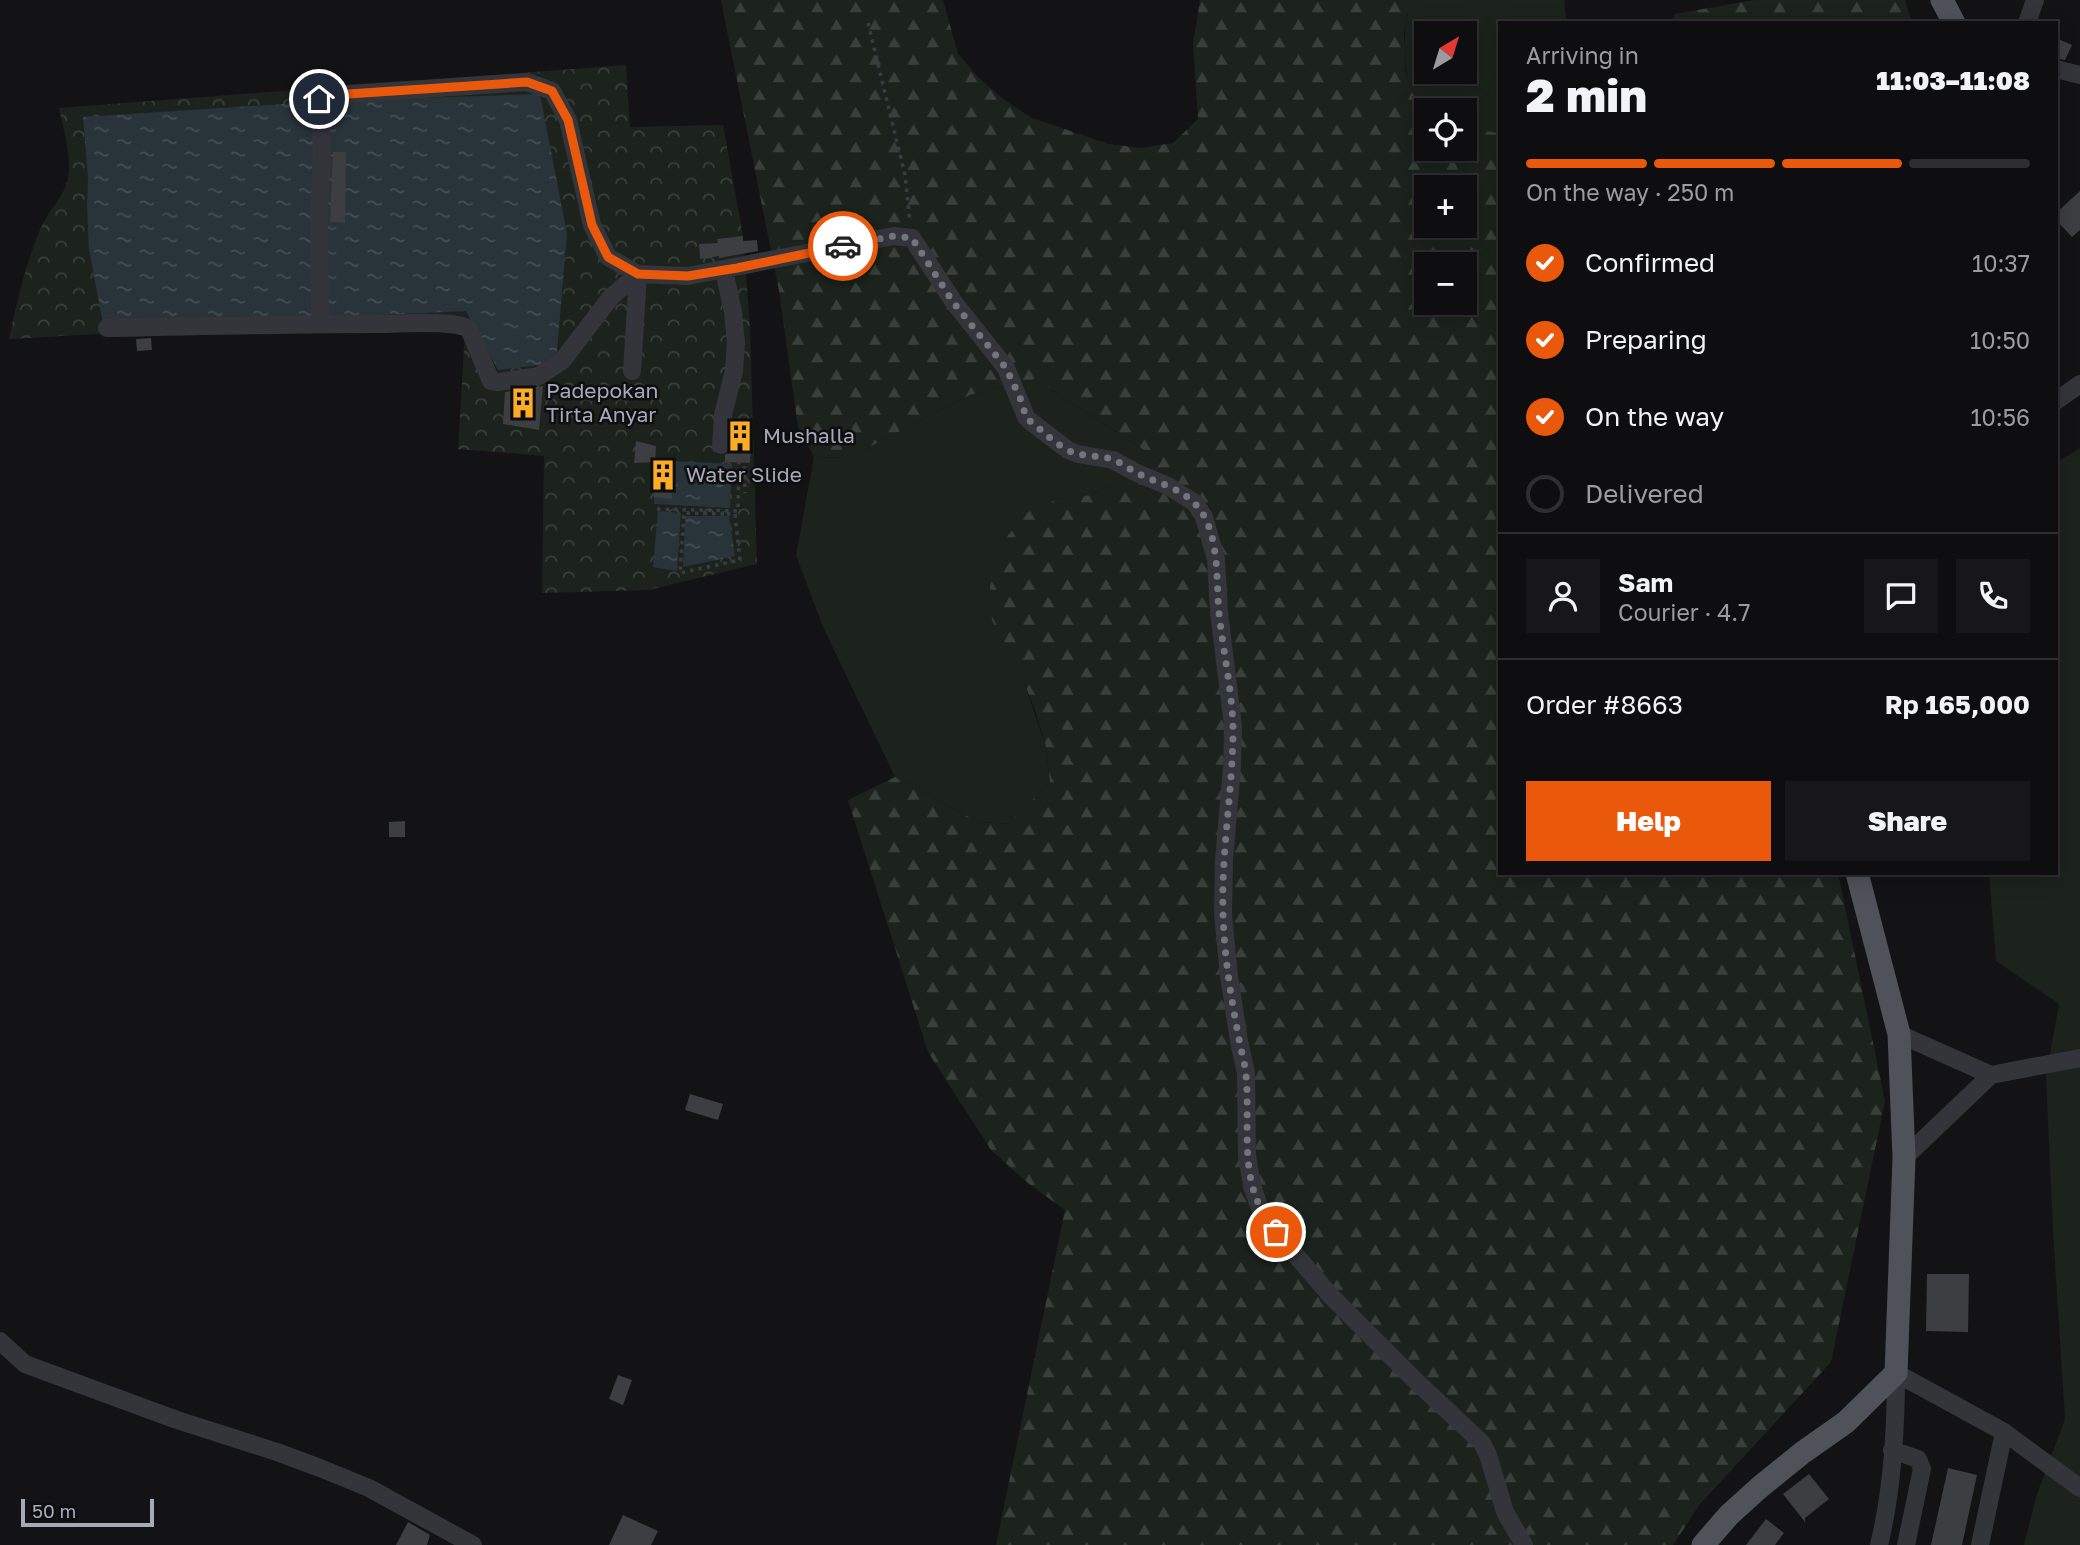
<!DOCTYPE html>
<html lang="en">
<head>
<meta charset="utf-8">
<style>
  :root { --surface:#0e0e10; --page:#171719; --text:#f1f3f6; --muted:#9b9c9f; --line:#2e2e30; --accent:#ea580c }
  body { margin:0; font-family:"Golos Text",sans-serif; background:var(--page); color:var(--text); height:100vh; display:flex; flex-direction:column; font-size:26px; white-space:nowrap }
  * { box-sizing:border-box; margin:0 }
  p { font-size:23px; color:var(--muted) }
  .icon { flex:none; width:38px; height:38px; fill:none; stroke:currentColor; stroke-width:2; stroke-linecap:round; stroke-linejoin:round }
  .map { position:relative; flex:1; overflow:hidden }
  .panel { position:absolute; left:1498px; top:21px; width:560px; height:854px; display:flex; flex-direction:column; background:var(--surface); border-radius:0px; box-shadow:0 4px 18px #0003,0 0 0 2px var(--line) }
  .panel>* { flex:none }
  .needle { width:46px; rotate:38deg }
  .tools { position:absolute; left:1414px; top:21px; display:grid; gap:14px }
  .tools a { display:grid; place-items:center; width:63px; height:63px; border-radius:0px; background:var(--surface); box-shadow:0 4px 18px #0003,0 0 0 2px var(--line); font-size:35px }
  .scale { position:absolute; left:21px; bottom:18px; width:133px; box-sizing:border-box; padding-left:7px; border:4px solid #a4aab6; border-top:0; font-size:19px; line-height:24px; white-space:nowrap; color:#a4aab6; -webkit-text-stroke:5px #0e0e10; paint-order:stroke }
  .pin { position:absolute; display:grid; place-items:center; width:60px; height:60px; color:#fff; margin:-30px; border:4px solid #fff; border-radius:50%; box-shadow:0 2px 7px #0007 }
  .courier { position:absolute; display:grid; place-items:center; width:70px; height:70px; margin:-35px; border:5px solid #ea580c; border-radius:50%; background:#fff; color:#222; box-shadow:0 2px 9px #0007 }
  .overview em { font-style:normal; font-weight:800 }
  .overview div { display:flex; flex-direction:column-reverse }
  .overview { display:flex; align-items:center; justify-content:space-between; height:119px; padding:0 28px }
  h1 { font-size:46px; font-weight:800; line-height:52px }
  .bar { display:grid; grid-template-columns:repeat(4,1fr); gap:10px 7px; align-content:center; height:84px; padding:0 28px }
  .bar i { height:9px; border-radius:5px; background:var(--line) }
  .bar .on { background:var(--accent) }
  .bar p { grid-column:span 4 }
  .line { display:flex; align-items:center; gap:18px; padding:0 28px; border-top:2px solid var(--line) }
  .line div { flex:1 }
  .round { display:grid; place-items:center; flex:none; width:74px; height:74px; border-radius:0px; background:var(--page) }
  ol { padding:0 28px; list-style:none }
  li { display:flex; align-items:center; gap:21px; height:77px }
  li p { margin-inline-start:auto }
  li .icon { padding:7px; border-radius:50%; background:var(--accent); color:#fff; stroke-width:4 }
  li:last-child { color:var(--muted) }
  li i { width:38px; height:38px; border:4px solid var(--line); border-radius:50% }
  .button { display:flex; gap:14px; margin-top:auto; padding:14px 28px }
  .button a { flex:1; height:80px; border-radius:0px; background:var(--accent); color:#fff; font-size:28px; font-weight:800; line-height:80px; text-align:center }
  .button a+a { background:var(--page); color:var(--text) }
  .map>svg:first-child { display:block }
</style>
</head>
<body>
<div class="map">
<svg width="2080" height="1545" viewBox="0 0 2080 1545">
  <defs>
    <pattern id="forest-firs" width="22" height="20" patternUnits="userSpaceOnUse" patternTransform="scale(1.75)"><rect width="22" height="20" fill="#1b231c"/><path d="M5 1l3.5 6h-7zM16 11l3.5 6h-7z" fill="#39403b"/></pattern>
    <pattern id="park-crowns" width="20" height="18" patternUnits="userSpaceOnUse" patternTransform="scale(1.75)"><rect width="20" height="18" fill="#1b231c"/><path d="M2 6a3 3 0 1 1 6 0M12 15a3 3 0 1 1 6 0" fill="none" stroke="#39403b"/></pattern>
    <pattern id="water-ripples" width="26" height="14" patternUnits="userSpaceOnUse" patternTransform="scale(1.75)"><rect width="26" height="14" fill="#29333a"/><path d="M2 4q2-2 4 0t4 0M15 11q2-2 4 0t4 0" fill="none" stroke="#454e54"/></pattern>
  </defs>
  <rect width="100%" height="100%" fill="#131315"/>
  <!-- green -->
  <path fill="#1b231c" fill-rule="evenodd" d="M1410,0H1564L1567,23H1500V133L1465,128V110H1426V114C1399,79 1402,42 1410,0ZM1426,33H1465V72H1426Z
    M1035,379L1161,461L1091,495L1058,499L1024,682L1046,747L1050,782L1009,824L978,822L895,777L823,627L796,555L814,457L848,458L970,395Z
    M2080,448V1545H2024L2037,1494L2065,1419L2053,1232L2046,1076L2059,1004L1996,961L1989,873H2056V463Z"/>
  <!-- forest -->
  <path fill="url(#forest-firs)" fill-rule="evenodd" d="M721,0H943L958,54L980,79L1003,99L1032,118L1109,144L1141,148L1173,143L1198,119L1193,44L1200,0H1410L1404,33L1405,70L1415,99L1426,114V149H1465V128L1500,133V873H1838L1885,1101L1831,1362L1700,1504L1673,1545H996L1065,1210L1029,1184L991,1150L928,1052L848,800L895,777L978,822L1008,824L1050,782L1046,747L1036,713L1024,682L992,620L990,586L1008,535L1028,512L1058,499L1091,495L1161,461L1035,379L970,395L848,458L814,457L798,427L779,291ZM1426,187H1465V226H1426ZM1426,264H1465V303H1426Z
    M1754,0H1905L1912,23H1673L1675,14Z"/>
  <!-- park -->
  <path fill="url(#park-crowns)" d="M626,65L630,127L723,125L743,236L750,326L757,564L648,590L542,593L544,456L458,449L465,331L115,333L9,339C17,302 25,265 40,230C48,210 63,200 68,178C72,158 63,128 59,108Z"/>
  <!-- water -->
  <path fill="url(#water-ripples)" d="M540,94L567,234L556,363L498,370L466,311L275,320L103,323L89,250L87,206L88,178L83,117L330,101Z
    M670,461L732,464L730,508L654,504L655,462Z
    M658,511L681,513L677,571L653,567Z
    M685,516H729L735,556L683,567Z"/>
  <!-- building -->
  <path fill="#3d3e42" d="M2056,38L2072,45L2065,60L2056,58Z
    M333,152H346L345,223L330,222Z
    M2080,191V230L2072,237L2056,220V213Z
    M743,236V241L757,240L758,251L719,258V256L700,259L699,244L718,243L717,239Z
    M151,338L152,350L137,351L136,339Z
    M543,386L539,430L503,424L505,392Z
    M735,423L752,426L750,463L725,462V455L730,452L732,446L734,424Z
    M636,441L656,446L655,462L634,463Z
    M670,461L672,499L654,497L655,462Z
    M405,821V837H389V822Z
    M690,1094L723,1104L718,1120L685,1110Z
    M1927,1274H1969L1968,1332L1926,1331Z
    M618,1375L632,1380L623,1405L609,1399Z
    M1948,1468L1977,1475L1962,1545H1931Z
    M1809,1474L1829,1499L1805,1518V1522L1783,1494Z
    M623,1515L658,1531L651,1545H609Z
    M1766,1519L1784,1533L1775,1545H1746Z
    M408,1522L430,1535L427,1545H396Z"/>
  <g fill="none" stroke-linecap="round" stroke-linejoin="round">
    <!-- path -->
    <path stroke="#3a3c41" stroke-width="3.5" stroke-dasharray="3.5 5" stroke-linecap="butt" d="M868,23L905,175L910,222
      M736,449H744L745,493
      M657,509L738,511L739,451
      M724,514L684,513L680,573L740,560L735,514H724V511"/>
    <!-- minor -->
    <path stroke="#34353a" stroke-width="18" d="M2027,23L2035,0
      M2056,69L2080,75
      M320,324L319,215L322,147L318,96L527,82L552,91L568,120L592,225L608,257L638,274L688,276L894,236L912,238L953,301L1006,368L1026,417L1030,421L1068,450L1078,454L1113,460L1137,473L1168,486L1195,503L1204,517L1216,559L1219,612L1233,726L1232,767L1224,860L1223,914L1229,976L1239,1041L1246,1073L1247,1155L1252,1186L1263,1217L1330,1295L1418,1383L1482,1443L1488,1455L1505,1512L1524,1545
      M107,328C198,326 289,324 380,324C400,324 453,319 469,329L491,381L498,382L539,376L562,361L611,297L638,274
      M632,371L638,274
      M2056,401L2080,384
      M721,445L723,415L734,371L736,343L733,312L724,270
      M1899,1034L1991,1075
      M1904,1158L1991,1075L2080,1058
      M0,1341L25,1364L177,1420L277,1452L320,1468L369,1488L473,1545
      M1892,1450L1918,1459L1922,1469L1906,1545
      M1879,1545C1892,1492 1896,1428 1896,1373L2004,1432L2080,1488
      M1980,1545L2004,1432"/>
    <!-- major -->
    <path stroke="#50525a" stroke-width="23" d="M1942,0L1954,23
      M1703,1545L1729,1515L1760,1487L1802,1453L1846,1422L1896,1373L1904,1158L1899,1034L1857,873"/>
  </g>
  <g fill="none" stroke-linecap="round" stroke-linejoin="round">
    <!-- done -->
    <path stroke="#71757e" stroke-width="7" stroke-dasharray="0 12.6" d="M843,246L894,236L912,238L953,302L1006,368L1021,400L1026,417L1030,421C1043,431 1057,446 1072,452C1085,457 1101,455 1114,460C1122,463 1129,469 1137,473C1157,483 1182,488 1197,506C1220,532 1216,580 1219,613C1223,651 1232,689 1233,728C1233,790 1221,851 1223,913C1224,955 1231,998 1239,1039C1241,1051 1245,1063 1246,1075C1251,1132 1236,1184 1276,1232"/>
    <!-- route -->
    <path stroke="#ea580c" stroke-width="9" d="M319,99L318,96L527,82L552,91L568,120L592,225L608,257L638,274L688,276L737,268L843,246"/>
  </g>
  <!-- icons -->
  <defs>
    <g id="building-bare" transform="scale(2.415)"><path d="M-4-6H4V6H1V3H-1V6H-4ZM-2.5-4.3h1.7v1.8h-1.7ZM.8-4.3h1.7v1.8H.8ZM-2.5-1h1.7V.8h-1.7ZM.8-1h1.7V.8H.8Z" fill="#fead23" stroke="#0e0e10" stroke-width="2.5" paint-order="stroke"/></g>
  </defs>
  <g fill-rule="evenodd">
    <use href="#building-bare" x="523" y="403"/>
    <use href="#building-bare" x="740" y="436"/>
    <use href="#building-bare" x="663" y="475"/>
  </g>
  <g text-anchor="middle" stroke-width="5" stroke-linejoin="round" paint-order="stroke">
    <!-- poi labels -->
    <g font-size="21" fill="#a4aab6" stroke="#0e0e10" text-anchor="start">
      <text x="546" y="398">Padepokan<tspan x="546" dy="24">Tirta Anyar</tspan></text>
      <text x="763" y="443">Mushalla</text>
      <text x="686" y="482">Water Slide</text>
    </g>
  </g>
</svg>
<div class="tools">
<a><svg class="needle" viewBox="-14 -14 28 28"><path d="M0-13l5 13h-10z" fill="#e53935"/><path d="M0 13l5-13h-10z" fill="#9b9c9f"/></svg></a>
<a><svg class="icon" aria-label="locate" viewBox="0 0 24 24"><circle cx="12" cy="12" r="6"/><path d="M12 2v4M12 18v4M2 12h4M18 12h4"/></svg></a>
<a>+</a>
<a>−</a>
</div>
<div class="scale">50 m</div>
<div class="pin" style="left:1276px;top:1232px;background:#ea580c"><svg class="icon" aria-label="bag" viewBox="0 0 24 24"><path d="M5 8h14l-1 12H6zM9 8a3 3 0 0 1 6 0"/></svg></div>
<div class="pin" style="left:319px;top:99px;background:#1f2937"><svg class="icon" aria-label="home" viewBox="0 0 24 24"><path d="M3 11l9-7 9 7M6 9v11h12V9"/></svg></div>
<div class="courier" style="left:843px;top:246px"><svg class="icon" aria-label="car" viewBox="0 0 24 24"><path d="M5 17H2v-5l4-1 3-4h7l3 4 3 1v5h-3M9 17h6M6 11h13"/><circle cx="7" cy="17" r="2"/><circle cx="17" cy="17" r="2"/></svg></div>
<section class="panel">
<div class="overview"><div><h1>2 min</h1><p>Arriving in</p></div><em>11:03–11:08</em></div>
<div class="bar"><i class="on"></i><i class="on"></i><i class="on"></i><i></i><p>On the way · 250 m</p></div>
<ol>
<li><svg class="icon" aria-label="check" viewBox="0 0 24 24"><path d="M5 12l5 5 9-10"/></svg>Confirmed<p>10:37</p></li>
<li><svg class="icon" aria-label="check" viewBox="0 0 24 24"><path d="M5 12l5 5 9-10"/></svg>Preparing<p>10:50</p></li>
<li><svg class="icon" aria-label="check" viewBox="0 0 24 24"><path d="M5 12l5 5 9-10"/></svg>On the way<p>10:56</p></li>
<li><i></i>Delivered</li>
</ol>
<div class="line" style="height:126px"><a class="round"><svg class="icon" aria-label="person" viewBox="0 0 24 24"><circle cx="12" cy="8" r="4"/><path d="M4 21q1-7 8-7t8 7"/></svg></a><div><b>Sam</b><p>Courier · 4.7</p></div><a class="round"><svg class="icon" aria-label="chat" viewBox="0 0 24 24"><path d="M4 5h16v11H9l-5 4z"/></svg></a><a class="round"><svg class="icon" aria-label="phone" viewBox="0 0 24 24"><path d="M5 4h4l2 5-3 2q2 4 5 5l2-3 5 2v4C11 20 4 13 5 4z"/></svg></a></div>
<div class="line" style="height:91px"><div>Order #8663</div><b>Rp 165,000</b></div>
<div class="button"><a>Help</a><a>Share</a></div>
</section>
</div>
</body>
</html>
